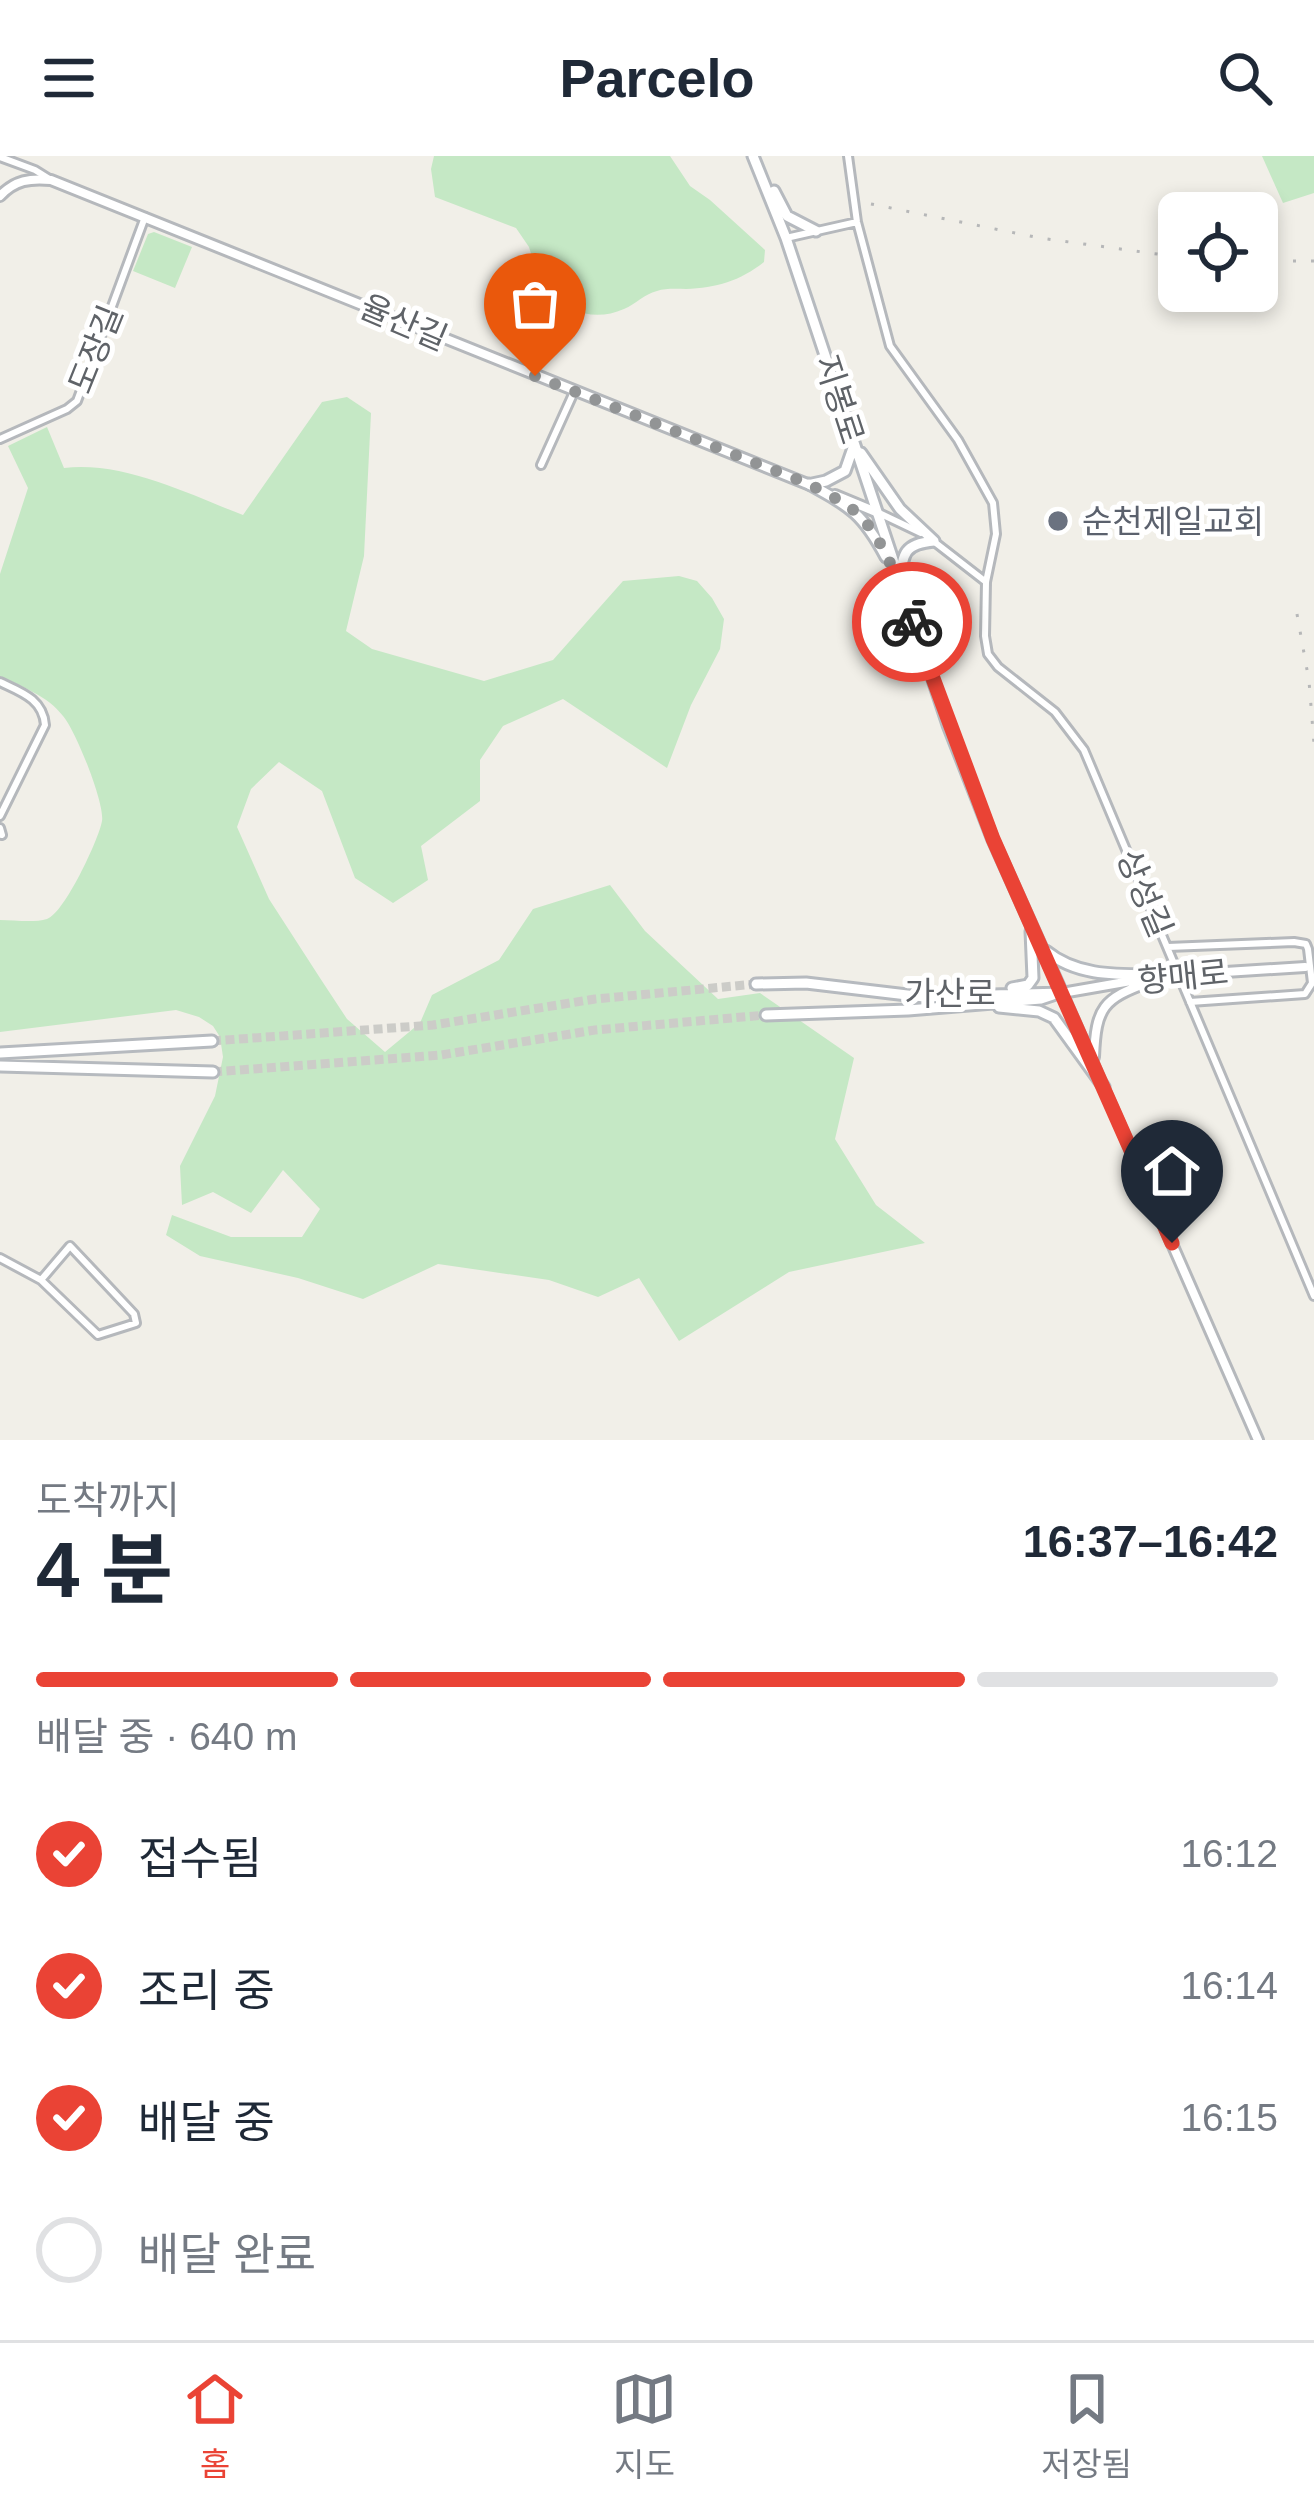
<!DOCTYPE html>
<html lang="ko">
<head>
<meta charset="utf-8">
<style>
  :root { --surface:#fff; --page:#f2f2f3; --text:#1f2937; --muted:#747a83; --line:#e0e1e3; --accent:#ea4335 }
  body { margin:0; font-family:Helvetica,"Noto Sans KR",sans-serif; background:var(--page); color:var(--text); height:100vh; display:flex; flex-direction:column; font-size:45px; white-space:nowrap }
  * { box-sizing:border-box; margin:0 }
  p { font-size:39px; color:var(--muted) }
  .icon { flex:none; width:66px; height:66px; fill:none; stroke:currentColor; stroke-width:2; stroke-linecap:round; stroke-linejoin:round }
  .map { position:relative; height:1284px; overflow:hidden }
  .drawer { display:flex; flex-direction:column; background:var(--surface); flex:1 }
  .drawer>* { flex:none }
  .fabs { position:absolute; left:1158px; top:36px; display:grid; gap:24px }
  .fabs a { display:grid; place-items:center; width:120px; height:120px; border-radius:18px; background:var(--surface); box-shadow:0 6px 18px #0003; font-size:60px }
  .pin { position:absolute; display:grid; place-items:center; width:102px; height:102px; color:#fff; margin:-123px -51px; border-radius:50% 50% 50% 0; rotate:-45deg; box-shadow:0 0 12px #0007 }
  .pin .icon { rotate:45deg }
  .courier { position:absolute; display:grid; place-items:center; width:120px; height:120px; margin:-60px; border:9px solid #ea4335; border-radius:50%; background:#fff; color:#222; box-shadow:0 3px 15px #0007 }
  .summary em { font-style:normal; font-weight:700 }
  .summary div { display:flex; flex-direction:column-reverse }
  .summary { display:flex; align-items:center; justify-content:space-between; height:204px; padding:0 36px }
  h1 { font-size:78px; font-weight:700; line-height:90px }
  .bar { display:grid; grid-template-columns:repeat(4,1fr); gap:18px 12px; align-content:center; height:144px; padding:0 36px }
  .bar i { height:15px; border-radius:9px; background:var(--line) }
  .bar .on { background:var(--accent) }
  .bar p { grid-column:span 4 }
  ol { padding:0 36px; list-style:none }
  li { display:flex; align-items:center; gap:36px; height:132px }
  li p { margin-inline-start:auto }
  li .icon { padding:12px; border-radius:50%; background:var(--accent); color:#fff; stroke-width:4 }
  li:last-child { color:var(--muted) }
  li i { width:66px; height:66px; border:6px solid var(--line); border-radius:50% }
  header { display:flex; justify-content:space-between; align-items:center; height:156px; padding:0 36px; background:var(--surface); font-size:54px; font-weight:700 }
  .tab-bar { display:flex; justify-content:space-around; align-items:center; height:168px; border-top:3px solid var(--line); background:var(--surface); font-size:33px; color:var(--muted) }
  .tab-bar a { display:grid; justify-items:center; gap:6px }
  .tab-bar .on { color:var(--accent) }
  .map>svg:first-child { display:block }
</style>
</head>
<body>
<header><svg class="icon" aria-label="menu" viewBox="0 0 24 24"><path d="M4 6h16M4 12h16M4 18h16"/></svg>Parcelo<svg class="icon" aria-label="search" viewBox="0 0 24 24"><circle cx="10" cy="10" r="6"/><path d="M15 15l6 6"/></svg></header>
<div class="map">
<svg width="1314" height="1284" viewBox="0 0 1314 1284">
  <rect width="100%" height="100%" fill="#f1efe8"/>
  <!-- green -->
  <path fill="#c5e8c5" d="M434,0H670L690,30L710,44L765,94L764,106C740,125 716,132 686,133C677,133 666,132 657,135C644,138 636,148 624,153C595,166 569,155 544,140L529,91L516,72L435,41L431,13Z
    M1262,0H1314V37L1283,47Z
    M154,76L192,91L175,132L133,115L148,78Z
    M347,241L371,257L364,400L346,475L372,493L484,525L553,504L623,425L679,420L697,425L712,442L724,463L720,493L691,549L667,612L563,543L503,570L480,604V645L421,690L428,724L393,747L355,722L322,635L279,606L251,633L237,671L269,743L320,822L347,863L385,896L420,867L432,839L499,804L533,753L610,729L645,775L718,843L760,837L854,902L835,983L876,1049L925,1087L789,1116L679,1185L639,1122L598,1141L549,1124L438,1108L363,1143L298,1122L200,1100L166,1079L172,1059L231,1081H302L320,1053L283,1014L251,1057L213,1036L182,1049L180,1010L215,940L223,901L220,881L213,870L199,861L176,854L0,876V764C14,764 34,767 47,763C64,758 99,683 102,665C105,648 76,575 63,560C48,540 22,531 0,520V418L28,332L8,290L47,271L64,312C124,305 188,338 243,359L322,246Z"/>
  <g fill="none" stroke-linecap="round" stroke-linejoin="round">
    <!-- secondary-tunnel -->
    <path stroke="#ccccc8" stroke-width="9" stroke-dasharray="9 4.5" stroke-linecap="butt" d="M212,885L433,869L595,843L756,828
      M213,916L441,899L595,874L766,859"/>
    <!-- minor casing -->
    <g stroke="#b5b8bc" stroke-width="12">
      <path id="minor" d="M848,0L857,66L890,190L958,284L993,347L996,378L986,426L985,480L988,498L998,511L1055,556L1084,594L1314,1140
        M0,1L35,14L51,24
        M786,82L857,66
        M0,283L67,253L77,245L145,61
        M541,309L574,236
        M879,357L921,377
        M932,384L986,426
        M0,526C21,536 43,543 45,569L0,660
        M0,672L2,679
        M1168,791L1294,786L1306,788L1308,793L1312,827L1305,838L1190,846
        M0,1102L41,1124L98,1179L136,1167L134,1158L70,1090L41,1124"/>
    </g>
    <!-- tertiary casing -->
    <g stroke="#b5b8bc" stroke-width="14">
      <path id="tertiary" d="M0,40C15,24 30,22 51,24L810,329
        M835,339L876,356
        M1163,820L1305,811
        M1148,822L1062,837L1258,1284
        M1094,901C1096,851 1103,843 1149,826"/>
    </g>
    <!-- secondary casing -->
    <g stroke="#b6babf" stroke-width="15">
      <path id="secondary" d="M753,0L786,82L948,569L993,684L1062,837
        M774,35L787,60L816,75
        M861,297L900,353L934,385
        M809,328C851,351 863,358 886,401
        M812,328L826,325L845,315L853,292
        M900,424C903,397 904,388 934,385
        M1046,795C1080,823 1125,818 1167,819
        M756,828L806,827L924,841L1062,837
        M1012,832L1028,829L1033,822L1031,775
        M999,851L1039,855L1054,862L1104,931
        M766,859L908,854L1041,843L1053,839
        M0,897L212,885
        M0,910L213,916"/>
    </g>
    <!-- minor -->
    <use href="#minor" stroke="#fff" stroke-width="6"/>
    <!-- tertiary -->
    <use href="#tertiary" stroke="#fff" stroke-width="8"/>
    <!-- secondary -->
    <use href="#secondary" stroke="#fff" stroke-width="9"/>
    <!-- rail -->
    <path stroke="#b6b7b8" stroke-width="3" stroke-dasharray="3 15" stroke-linecap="butt" d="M871,48L1040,82L1179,101
      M1257,105H1314
      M1297,458L1309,525L1314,588"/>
  </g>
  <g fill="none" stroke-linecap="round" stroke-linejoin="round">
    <!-- done -->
    <path stroke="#929495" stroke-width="12" stroke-dasharray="0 21.6" d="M535,220L809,328C823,336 839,343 852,353C883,377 900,430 912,466"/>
    <!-- route -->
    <path stroke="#ea4335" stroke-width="15" d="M912,466L993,683L1172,1087"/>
  </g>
  <!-- markers -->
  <circle fill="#6b7280" stroke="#fff" stroke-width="4.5" cx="1058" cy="365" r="12"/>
  <g text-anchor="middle" stroke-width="10" stroke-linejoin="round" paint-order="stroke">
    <!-- street labels -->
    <g font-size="33" fill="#5f6368" stroke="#fff">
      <text transform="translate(404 166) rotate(23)" y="12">율산길</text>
      <text transform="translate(95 193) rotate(-68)" y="12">도장길</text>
      <text transform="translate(840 243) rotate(72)" y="12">지봉로</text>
      <text transform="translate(1145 737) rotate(67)" y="12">상성길</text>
      <text transform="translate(1183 820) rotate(-6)" y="12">향매로</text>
      <text x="950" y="849">가산로</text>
    </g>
    <!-- worship labels -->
    <g font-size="33" fill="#5b616d" stroke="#fff" text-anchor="start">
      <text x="1082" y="377">순천제일교회</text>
    </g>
  </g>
</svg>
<div class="fabs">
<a><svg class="icon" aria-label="locate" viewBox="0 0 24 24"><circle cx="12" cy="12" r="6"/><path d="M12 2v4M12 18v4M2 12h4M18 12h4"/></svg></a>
</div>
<div class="pin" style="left:535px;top:220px;background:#ea580c"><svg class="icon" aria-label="bag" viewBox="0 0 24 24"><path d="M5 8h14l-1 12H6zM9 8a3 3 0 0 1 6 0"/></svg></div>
<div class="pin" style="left:1172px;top:1087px;background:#1f2937"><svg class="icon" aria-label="home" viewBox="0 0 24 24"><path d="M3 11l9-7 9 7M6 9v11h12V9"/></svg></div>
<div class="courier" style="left:912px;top:466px"><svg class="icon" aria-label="bike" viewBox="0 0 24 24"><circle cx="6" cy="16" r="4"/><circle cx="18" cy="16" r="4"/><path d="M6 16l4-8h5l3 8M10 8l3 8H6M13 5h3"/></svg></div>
</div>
<section class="drawer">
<div class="summary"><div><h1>4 분</h1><p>도착까지</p></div><em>16:37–16:42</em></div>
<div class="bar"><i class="on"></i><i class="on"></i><i class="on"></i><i></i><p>배달 중 · 640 m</p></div>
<ol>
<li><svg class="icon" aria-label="check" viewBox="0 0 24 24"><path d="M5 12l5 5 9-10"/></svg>접수됨<p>16:12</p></li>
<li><svg class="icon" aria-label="check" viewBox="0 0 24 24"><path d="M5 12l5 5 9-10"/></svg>조리 중<p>16:14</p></li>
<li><svg class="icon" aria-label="check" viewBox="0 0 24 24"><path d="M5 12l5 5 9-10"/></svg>배달 중<p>16:15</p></li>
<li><i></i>배달 완료</li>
</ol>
</section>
<nav class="tab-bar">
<a class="on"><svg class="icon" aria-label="home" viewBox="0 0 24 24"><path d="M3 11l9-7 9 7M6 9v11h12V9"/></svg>홈</a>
<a><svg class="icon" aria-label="map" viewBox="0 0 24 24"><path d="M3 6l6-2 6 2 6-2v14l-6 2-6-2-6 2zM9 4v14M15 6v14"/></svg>지도</a>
<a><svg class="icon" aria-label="saved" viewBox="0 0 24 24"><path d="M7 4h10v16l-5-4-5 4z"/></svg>저장됨</a>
</nav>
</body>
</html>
